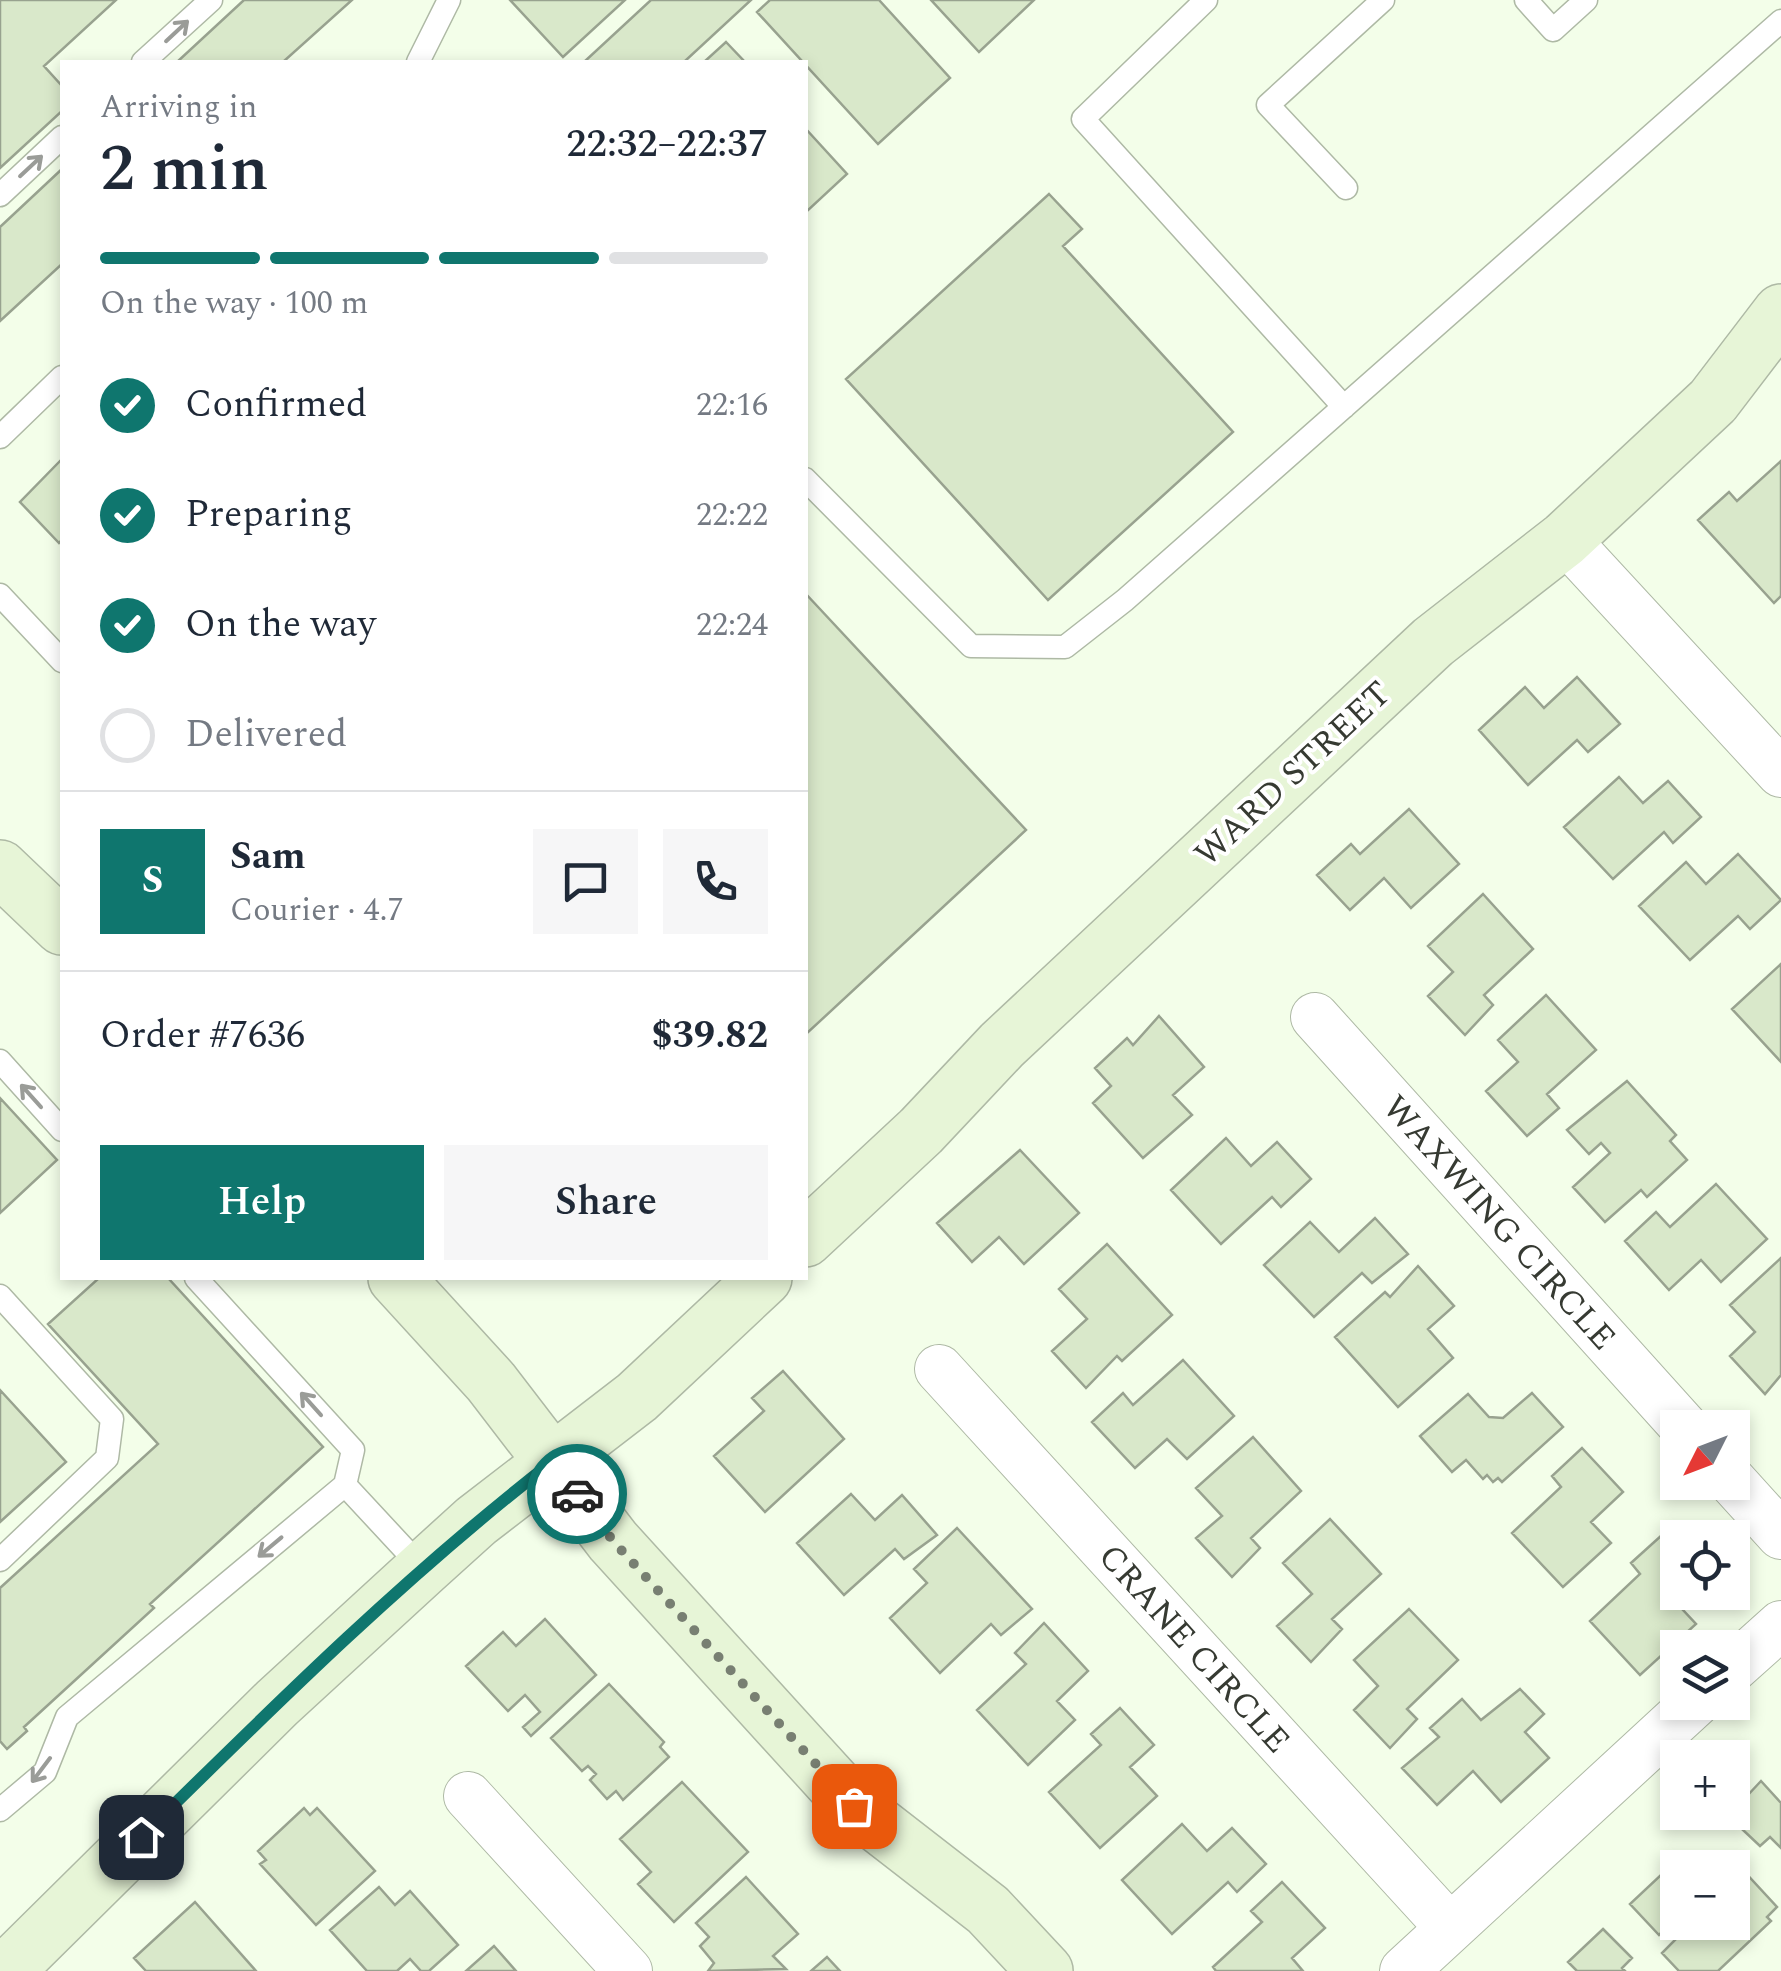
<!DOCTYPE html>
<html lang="en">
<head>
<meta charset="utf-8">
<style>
  :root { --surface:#fff; --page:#f6f6f7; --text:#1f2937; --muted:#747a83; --line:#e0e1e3; --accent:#0f766e }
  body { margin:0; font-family:Spectral,serif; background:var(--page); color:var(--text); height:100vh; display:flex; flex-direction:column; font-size:38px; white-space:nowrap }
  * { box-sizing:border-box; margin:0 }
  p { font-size:32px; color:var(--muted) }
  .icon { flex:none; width:55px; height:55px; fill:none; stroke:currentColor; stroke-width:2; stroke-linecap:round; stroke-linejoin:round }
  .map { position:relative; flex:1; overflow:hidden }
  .details { position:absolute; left:60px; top:60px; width:748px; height:1220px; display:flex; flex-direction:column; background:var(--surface); border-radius:0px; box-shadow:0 5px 15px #0003 }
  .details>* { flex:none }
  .needle { width:65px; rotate:228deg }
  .controls { position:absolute; left:1660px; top:1410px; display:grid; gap:20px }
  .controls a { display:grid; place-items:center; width:90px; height:90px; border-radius:0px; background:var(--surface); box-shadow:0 5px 15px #0003; font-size:50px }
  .pin { position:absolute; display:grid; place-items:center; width:85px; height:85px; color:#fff; margin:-42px; border-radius:20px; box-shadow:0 5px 15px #0006 }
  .courier { position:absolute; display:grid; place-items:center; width:100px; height:100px; margin:-50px; border:8px solid #0f766e; border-radius:50%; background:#fff; color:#222; box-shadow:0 2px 12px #0007 }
  .overview em { font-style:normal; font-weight:600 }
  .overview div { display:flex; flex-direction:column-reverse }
  .overview { display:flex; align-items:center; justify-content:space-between; height:170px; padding:0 40px }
  h1 { font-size:65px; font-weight:600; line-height:75px }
  .bar { display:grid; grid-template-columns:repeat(4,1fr); gap:15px 10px; align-content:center; height:120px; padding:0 40px }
  .bar i { height:12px; border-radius:8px; background:var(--line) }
  .bar .active { background:var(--accent) }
  .bar p { grid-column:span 4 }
  .line { display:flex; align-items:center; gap:25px; padding:0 40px; border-top:2px solid var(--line) }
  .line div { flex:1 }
  .round { display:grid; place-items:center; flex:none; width:105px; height:105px; border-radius:0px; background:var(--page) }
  ol { padding:0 40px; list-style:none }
  li { display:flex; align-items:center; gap:30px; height:110px }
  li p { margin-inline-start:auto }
  li .icon { padding:10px; border-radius:50%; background:var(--accent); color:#fff; stroke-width:4 }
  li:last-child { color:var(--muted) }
  li i { width:55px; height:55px; border:5px solid var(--line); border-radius:50% }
  .primary-button { display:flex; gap:20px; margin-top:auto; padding:20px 40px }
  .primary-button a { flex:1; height:115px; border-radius:0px; background:var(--accent); color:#fff; font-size:40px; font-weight:600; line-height:115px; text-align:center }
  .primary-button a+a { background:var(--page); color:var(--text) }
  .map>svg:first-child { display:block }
</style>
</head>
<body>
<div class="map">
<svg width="1781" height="1971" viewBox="0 0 1781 1971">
  <rect width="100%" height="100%" fill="#f3fee9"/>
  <!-- building -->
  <path fill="#d9e8ca" stroke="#98a28f" stroke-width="2.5" d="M0,0H116L44,66L62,86V111L0,168Z
    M244,0H352L283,62H177Z
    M510,0H625L563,57Z
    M651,0H751L684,62H584Z
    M770,0H879L950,78L878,144L757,12Z
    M931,0H1034L979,52Z
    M726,42L745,62H704Z
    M805,128L847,174L805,213Z
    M62,169V264L0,321V227Z
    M1049,194L1082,229L1063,246L1233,432L1048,600L846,379Z
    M62,459V540L59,543L20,502Z
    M1781,461V596L1774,603L1698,520L1729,492L1737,501Z
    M805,593L1026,830L805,1035Z
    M1577,677L1620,724L1588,752L1577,740L1528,785L1479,730L1525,687L1544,708Z
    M1619,777L1643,803L1668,781L1701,817L1673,843L1664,832L1613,879L1564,827Z
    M1409,809L1459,864L1411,908L1384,878L1350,910L1317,875L1351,844L1360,854Z
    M1738,854L1781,900L1750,929L1738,916L1690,960L1639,906L1686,862L1706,884Z
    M1483,894L1533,949L1484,995L1493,1005L1465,1035L1428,996L1453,972L1428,946Z
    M1781,964V1062L1732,1009Z
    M1546,995L1596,1050L1547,1094L1559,1108L1527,1136L1486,1091L1518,1062L1498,1040Z
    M1159,1016L1204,1067L1173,1095L1192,1115L1143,1158L1093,1103L1111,1086L1095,1068L1127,1038L1133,1045Z
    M1627,1081L1676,1135L1670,1141L1687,1160L1647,1197L1641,1190L1605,1222L1573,1187L1610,1153L1601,1143L1589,1154L1567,1130Z
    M0,1098L57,1160L0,1213Z
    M1226,1138L1251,1166L1277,1142L1311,1179L1281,1207L1272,1197L1221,1244L1171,1190Z
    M1020,1150L1079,1213L1024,1264L999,1237L972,1262L937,1223Z
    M1716,1184L1767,1239L1721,1282L1701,1260L1669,1290L1625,1241L1656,1212L1670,1227Z
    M1375,1218L1408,1254L1372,1283L1362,1273L1314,1317L1264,1265L1310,1222L1339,1252Z
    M1107,1244L1172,1315L1122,1361L1117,1356L1086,1388L1052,1351L1087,1319L1059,1289Z
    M1781,1258V1375L1765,1394L1730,1356L1755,1332L1730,1305Z
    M1418,1266L1454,1306L1428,1329L1453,1358L1398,1407L1335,1337L1385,1292L1390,1297Z
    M99,1278H168L323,1447L150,1604L154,1608L24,1727L27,1731L7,1749L0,1741V1588L158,1444L48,1324Z
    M1183,1360L1234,1416L1187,1459L1167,1439L1135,1468L1092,1422L1123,1393L1133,1405Z
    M783,1371L844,1439L765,1512L714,1456L764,1411L752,1398Z
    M0,1390L66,1462L0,1522Z
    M1532,1393L1563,1427L1502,1482L1498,1478L1493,1482L1487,1475L1483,1479L1466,1460L1452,1472L1420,1436L1468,1394L1489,1417L1503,1418Z
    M1253,1437L1301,1491L1251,1538L1260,1548L1232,1577L1196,1538L1222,1516L1196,1488Z
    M1582,1448L1623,1492L1591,1522L1611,1543L1563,1587L1512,1533L1561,1487L1552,1476Z
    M851,1494L875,1520L902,1495L937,1535L904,1559L895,1549L844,1595L797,1543Z
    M1330,1519L1381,1574L1332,1619L1342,1629L1311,1662L1277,1626L1312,1594L1283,1563Z
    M957,1528L1032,1609L1001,1635L991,1624L940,1673L890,1618L927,1583L914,1569Z
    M1662,1535L1678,1551V1589L1670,1596L1696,1624L1640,1675L1590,1621L1640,1574L1631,1563Z
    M1409,1609L1458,1660L1407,1709L1417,1719L1390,1748L1354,1710L1378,1686L1354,1660Z
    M545,1619L596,1675L531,1736L523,1727L540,1712L525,1695L508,1711L466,1666L503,1632L516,1646Z
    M1044,1623L1088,1671L1057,1701L1075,1720L1028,1765L977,1710L1026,1664L1015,1653Z
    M609,1684L664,1742L660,1747L669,1757L623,1800L616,1791L607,1799L590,1780L596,1774L588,1766L582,1771L551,1738Z
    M1520,1689L1544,1714L1525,1732L1549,1758L1501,1802L1473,1771L1437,1805L1402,1768L1439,1737L1430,1728L1462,1699L1481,1720Z
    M1120,1708L1154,1745L1130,1767L1157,1796L1100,1848L1049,1792L1101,1745L1091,1734Z
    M1761,1781L1781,1803V1848L1770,1837L1760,1846L1726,1814L1732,1812Z
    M682,1782L748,1852L674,1922L638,1884L651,1872L620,1839Z
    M304,1808L310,1815L317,1808L375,1871L316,1925L260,1864L266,1860L258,1851Z
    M1182,1824L1207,1851L1232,1828L1266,1864L1237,1892L1228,1882L1172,1934L1122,1880Z
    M1678,1859L1686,1868H1678V1922H1732V1876L1741,1868L1777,1907L1767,1917L1771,1921L1718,1971H1679L1662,1953L1680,1935L1670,1924L1659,1935L1630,1904Z
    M746,1877L798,1934L773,1956L786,1969L708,1971L714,1963L700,1946L709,1937L696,1923Z
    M1282,1882L1325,1928L1292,1958L1303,1971H1216L1213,1967L1262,1922L1251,1911Z
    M379,1887L395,1905L410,1891L458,1945L429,1971H421L410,1959L397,1971H367L330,1930Z
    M195,1902L256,1971H146L134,1958Z
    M1603,1929L1632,1958L1622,1968L1625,1971H1577L1568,1962Z
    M494,1946L516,1971H466Z
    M827,1957L840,1971H811Z"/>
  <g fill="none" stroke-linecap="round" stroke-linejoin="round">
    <!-- lane casing -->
    <g stroke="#aeb9a5" stroke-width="25">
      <path id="lane" d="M1206,0L1083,119L1344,407
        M1526,0L1553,30L1586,0
        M143,62L211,0
        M418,62L449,0
        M1346,188L1268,105L1383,0
        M0,195L62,137
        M0,437L62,377
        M805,479L971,646L1065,647L1125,600L1781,21
        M0,595L62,661
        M0,1061L62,1130
        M0,1296L112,1419L107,1458L0,1560
        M345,1485L423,1569
        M0,1810L45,1772L67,1717L345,1485L353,1450L196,1278"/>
    </g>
    <!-- street casing -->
    <g stroke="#aeb9a5" stroke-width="50">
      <path id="street" d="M1565,539L1781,773
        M1315,1017L1685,1428
        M939,1369L1450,1928
        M1732,1481L1781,1535
        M1732,1669L1781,1625
        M468,1796L628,1971
        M1404,1971L1696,1702"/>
    </g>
    <!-- secondary casing -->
    <g stroke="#aeb9a5" stroke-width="58">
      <path id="secondary" d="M0,868L62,927
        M805,1239L921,1131L1002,1045L1433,642L1565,539L1713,401L1781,312
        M396,1278L491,1382L613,1541L854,1806L988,1910L1045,1971
        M6,1971L277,1703L423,1569L476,1521L637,1397L764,1278"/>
    </g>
    <!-- lane -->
    <use href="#lane" stroke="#fff" stroke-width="22"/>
    <!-- street -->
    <use href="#street" stroke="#fff" stroke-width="48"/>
    <!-- secondary -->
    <use href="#secondary" stroke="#e7f5d7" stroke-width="55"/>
  </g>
  <!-- one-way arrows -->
  <defs><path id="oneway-shaft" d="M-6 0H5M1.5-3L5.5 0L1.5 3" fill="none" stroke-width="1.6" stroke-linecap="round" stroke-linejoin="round" transform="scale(2.5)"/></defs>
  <g stroke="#9a9c98">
    <use href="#oneway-shaft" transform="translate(177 31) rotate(-43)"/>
    <use href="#oneway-shaft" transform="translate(31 166) rotate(-43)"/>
    <use href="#oneway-shaft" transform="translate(31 1096) rotate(-132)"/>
    <use href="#oneway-shaft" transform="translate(311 1404) rotate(-132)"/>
    <use href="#oneway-shaft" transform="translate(270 1547) rotate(140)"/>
    <use href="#oneway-shaft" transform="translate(41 1770) rotate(127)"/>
  </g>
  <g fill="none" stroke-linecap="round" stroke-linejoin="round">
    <!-- done -->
    <path stroke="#787f72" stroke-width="10" stroke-dasharray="0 18" d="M577,1494L614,1542L854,1806"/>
    <!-- route -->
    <path stroke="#0f766e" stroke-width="12" d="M141,1837C273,1707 405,1576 552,1462L577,1494"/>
  </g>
  <g text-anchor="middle" stroke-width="8" stroke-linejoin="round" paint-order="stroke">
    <!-- street labels -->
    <g font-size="35" fill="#363a32" stroke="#fff">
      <text transform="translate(1292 773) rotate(-43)" y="12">WARD STREET</text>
      <text transform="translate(1500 1222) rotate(48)" y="12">WAXWING CIRCLE</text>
      <text transform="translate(1195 1648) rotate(48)" y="12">CRANE CIRCLE</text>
    </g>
  </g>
</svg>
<div class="controls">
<a><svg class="needle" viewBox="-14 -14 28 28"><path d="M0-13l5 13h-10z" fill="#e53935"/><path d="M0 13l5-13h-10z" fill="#747a83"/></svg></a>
<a><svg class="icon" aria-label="locate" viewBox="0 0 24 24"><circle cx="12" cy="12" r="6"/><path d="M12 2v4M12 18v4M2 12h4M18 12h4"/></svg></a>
<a><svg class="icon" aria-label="layers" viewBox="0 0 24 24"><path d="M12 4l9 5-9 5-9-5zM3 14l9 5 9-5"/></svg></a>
<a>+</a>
<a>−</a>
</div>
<div class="pin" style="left:854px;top:1806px;background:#ea580c"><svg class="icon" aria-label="bag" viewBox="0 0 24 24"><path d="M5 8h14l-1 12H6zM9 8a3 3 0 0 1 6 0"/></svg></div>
<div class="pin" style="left:141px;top:1837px;background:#1f2937"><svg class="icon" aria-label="home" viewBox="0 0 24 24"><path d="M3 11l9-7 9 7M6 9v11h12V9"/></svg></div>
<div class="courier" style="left:577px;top:1494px"><svg class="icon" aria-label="car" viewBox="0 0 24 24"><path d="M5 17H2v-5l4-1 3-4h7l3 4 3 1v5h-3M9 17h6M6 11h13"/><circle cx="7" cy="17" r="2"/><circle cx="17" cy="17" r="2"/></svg></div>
<section class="details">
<div class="overview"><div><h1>2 min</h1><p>Arriving in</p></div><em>22:32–22:37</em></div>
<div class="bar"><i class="active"></i><i class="active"></i><i class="active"></i><i></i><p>On the way · 100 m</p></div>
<ol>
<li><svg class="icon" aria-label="check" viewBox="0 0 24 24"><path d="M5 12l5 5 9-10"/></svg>Confirmed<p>22:16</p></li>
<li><svg class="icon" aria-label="check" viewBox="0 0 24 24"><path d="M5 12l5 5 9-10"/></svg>Preparing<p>22:22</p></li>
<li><svg class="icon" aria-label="check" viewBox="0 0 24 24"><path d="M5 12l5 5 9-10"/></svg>On the way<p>22:24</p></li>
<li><i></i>Delivered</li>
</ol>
<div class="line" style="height:180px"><b class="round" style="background:var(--accent);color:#fff">S</b><div><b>Sam</b><p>Courier · 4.7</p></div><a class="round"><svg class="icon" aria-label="chat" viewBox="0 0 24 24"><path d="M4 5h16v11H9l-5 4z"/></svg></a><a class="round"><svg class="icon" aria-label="phone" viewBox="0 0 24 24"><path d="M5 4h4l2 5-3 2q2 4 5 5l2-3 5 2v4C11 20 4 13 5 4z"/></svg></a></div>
<div class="line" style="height:130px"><div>Order #7636</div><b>$39.82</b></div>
<div class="primary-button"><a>Help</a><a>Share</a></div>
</section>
</div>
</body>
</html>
